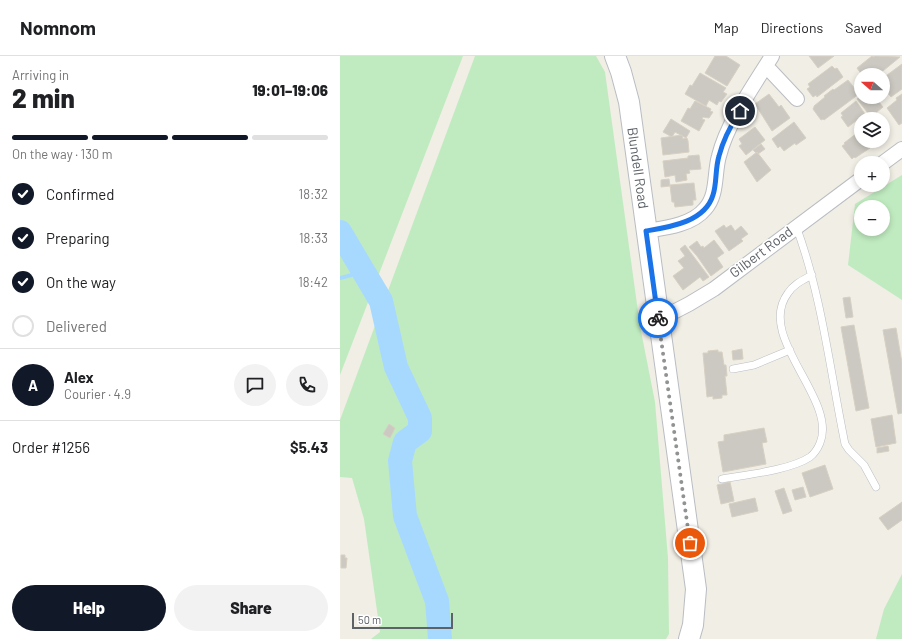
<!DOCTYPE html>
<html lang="en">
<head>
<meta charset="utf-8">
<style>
  :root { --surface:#fff; --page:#f2f2f2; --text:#202124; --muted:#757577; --line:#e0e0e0; --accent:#111827 }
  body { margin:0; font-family:Barlow,sans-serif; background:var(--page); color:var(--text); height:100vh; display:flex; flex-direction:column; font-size:15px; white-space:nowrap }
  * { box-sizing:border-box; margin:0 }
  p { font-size:13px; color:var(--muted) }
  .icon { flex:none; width:22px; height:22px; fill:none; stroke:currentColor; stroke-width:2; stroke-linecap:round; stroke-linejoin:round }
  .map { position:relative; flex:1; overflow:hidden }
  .drawer { display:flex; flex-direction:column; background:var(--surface); width:340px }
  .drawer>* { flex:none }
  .needle { width:26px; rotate:291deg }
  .fabs { position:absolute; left:514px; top:12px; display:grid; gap:8px }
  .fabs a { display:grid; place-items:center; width:36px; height:36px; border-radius:50%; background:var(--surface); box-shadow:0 2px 6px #0003; font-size:20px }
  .scale { position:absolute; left:12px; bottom:10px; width:101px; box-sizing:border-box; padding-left:4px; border:2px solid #5d6267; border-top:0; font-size:11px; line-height:14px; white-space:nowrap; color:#5d6267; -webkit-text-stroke:3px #fff; paint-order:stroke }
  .pin { position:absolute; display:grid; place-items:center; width:34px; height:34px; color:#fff; margin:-17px; border:2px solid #fff; border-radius:50%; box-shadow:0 1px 4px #0007 }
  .courier { position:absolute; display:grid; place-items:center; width:40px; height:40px; margin:-20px; border:3px solid #1a73e8; border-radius:50%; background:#fff; color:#222; box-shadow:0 1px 5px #0007 }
  .headline em { font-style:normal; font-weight:800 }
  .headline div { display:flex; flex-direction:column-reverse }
  .headline { display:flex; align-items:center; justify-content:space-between; height:68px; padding:0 12px }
  h1 { font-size:26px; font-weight:800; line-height:30px }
  .bar { display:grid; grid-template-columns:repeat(4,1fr); gap:6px 4px; align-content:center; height:48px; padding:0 12px }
  .bar i { height:5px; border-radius:3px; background:var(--line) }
  .bar .selected { background:var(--accent) }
  .bar p { grid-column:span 4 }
  .line { display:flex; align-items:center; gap:10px; padding:0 12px; border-top:1px solid var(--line) }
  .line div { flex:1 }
  .round { display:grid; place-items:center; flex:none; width:42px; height:42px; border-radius:21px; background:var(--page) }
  ol { padding:0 12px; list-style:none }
  li { display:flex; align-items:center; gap:12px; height:44px }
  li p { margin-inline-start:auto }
  li .icon { padding:4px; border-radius:50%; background:var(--accent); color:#fff; stroke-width:4 }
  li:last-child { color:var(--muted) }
  li i { width:22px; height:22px; border:2px solid var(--line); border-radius:50% }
  .cta { display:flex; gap:8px; margin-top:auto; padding:8px 12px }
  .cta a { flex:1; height:46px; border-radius:24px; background:var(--accent); color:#fff; font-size:16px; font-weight:800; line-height:46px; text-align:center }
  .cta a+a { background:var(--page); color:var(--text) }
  header { display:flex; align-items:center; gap:24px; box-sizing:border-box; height:56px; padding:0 20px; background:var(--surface); border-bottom:1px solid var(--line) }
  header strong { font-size:19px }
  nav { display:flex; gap:22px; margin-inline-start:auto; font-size:14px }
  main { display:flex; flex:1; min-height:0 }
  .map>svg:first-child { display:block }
</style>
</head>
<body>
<header>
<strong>Nomnom</strong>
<nav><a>Map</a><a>Directions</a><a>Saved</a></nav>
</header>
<main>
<section class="drawer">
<div class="headline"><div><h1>2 min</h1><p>Arriving in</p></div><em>19:01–19:06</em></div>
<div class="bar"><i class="selected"></i><i class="selected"></i><i class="selected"></i><i></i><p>On the way · 130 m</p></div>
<ol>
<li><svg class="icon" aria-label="check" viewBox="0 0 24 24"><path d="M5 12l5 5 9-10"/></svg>Confirmed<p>18:32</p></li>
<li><svg class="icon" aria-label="check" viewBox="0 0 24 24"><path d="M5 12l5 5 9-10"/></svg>Preparing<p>18:33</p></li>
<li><svg class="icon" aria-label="check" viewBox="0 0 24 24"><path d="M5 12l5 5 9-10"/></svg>On the way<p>18:42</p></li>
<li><i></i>Delivered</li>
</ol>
<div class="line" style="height:72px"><b class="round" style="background:var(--accent);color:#fff">A</b><div><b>Alex</b><p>Courier · 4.9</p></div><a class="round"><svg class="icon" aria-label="chat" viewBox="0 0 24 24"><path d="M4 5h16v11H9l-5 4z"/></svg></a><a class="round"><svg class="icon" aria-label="phone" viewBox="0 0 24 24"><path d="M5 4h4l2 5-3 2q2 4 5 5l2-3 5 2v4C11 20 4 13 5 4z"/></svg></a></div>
<div class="line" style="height:52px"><div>Order #1256</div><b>$5.43</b></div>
<div class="cta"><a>Help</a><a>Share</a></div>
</section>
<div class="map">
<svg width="562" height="583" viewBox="0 0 562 583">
  <rect width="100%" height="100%" fill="#f1eee5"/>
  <!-- green -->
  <path fill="#c0ebc0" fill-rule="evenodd" d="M0,0H123L0,319Z
    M135,0H256L265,16L300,270L315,346L328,502L329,578L326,583H31L40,576L24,463L12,422L0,421V364Z
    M562,119V244L508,209L515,148ZM521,151H543V173H521Z
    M562,518V583H536L544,553Z"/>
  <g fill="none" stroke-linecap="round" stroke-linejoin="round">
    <!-- stream -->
    <path stroke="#a7d9ff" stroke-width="4" d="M0,222L23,216"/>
    <!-- river -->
    <path stroke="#a7d9ff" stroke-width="24" d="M0,176L41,245L56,311L80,362V375L65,386L60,405L65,460L97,545L100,583"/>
  </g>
  <!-- building -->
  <path fill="#ccc9c2" stroke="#d7d0c3" d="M375,0H386L400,9L387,30L365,17Z
    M469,0H494L478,12Z
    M532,0L533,1L535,0L560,1L538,19H522L517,12Z
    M562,8V33L551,41L543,31V22Z
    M492,10L495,13L497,12L503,21L477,41L476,39L473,41L467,33L470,31L468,28Z
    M360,17L386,32L383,36L387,38L381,46L379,45L377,49L369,44L366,50L345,38L350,29L352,30Z
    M508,24L519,38L484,64L483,63L481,64L473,53L474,51V50L485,41L484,40L493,33L494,34Z
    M429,38L439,51L441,49L450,62L432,75L415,48Z
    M562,38V67L559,69L547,52L557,44L556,42Z
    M521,40L535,41L543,51L531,61L517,43Z
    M355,45L371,53L370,55L373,56L369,62L363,61L362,63L365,64L359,75L341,65L348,52L350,53Z
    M516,45L525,58L508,71L501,61L503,60L501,57Z
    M331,63L350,75L346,82L335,76L332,81L323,76Z
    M454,66L466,82L456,89L455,87L444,95L440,90L438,92L432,83Z
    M415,71L425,84L406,99L399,90L402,88L399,83Z
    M521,74V85H528L526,87L530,92L515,102L514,101L512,103L502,90L505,88L504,87Z
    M342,79L343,83L347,82L348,85L349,96L323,99L321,82Z
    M421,88L425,93L418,98L417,96L416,97L413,94Z
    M417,96L431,114L417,126L404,106Z
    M359,99L361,113L349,114L350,117L346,118L347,124L336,126L335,119L325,121L323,105L348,102V100Z
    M329,123L330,130L321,131V124Z
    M354,127L356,144H353V149L335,151L334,146H332L330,129Z
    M384,169L386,172L391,169L395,175L401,170L408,178L401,183L403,185L389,195L375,175Z
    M374,184L384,197L377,202L383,211L371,220L357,200L349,191L357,185L361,191L363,190L364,192Z
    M345,189L369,221L363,225L360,221L343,234L333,220L344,212L338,205L345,200L340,193Z
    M510,241L513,261L506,262L503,242Z
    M514,269L529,352L516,355L501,271Z
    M556,272L562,307V357L558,358L543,274Z
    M402,293L403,303L393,304L392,295Z
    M378,294V296H382L384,309H386L387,320H385L387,339H382V342L373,343V340L367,341L363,297H368V295Z
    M552,359L556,387L536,391L531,363Z
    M49,368L55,372L50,382L43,378Z
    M424,372L427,386L422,387L426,408L383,416L378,386L384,385V379Z
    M548,390L549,395L537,397V392Z
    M485,409L493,433L470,441L462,417Z
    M390,426L394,445L381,448L377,429Z
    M463,431L466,441L455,444L452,434Z
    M444,432L452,455L443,458L435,435Z
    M415,442L418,455L392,461L389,448Z
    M562,446V464L548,474L539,462Z
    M1,499H5V502H7L6,512H1Z"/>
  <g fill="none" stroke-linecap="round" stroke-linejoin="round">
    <!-- lane casing -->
    <g stroke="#babdc2" stroke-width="8">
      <path id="lane" d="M456,170C482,240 490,315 505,388L509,394L524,409L536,431
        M393,313L414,309L450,294
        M382,423C405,419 451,414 470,401C475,397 478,392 480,387C498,343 415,281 448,237C454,228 463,224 472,219"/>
    </g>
    <!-- street casing -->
    <g stroke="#babdc2" stroke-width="16">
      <path id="street" d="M426,10L457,43
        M543,107L562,93
        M306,175C325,172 352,169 365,153C378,139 374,117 379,100C387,67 414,29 432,0
        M318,264L349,248L374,233L521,123"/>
    </g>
    <!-- secondary casing -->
    <g stroke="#b9bdc3" stroke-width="22">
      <path id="secondary" d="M275,0L281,16L289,46L356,533L353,569L349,583"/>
    </g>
    <!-- lane -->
    <use href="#lane" stroke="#fff" stroke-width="7"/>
    <!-- street -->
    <use href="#street" stroke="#fff" stroke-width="14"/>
    <!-- secondary -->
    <use href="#secondary" stroke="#fff" stroke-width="20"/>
  </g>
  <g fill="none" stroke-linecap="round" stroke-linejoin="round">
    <!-- done -->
    <path stroke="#919393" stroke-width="4" stroke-dasharray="0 7.2" d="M318,262L350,487"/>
    <!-- route -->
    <path stroke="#1a73e8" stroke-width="5" d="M318,262L306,175C330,171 365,166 373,139C377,127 375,113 379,100C383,84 391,69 400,55"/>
  </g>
  <g text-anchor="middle" stroke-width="3.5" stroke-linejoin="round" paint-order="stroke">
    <!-- street labels -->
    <g font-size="14" fill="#5d6267" stroke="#fff">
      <text transform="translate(298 112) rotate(82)" y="5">Blundell Road</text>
      <text transform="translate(421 196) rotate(-37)" y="5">Gilbert Road</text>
    </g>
  </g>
</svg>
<div class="fabs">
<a><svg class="needle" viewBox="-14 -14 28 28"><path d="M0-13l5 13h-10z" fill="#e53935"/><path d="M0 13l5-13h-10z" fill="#757577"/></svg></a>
<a><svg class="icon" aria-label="layers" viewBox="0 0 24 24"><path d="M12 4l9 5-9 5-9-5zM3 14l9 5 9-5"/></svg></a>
<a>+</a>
<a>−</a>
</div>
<div class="scale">50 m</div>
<div class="pin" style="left:350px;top:487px;background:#ea580c"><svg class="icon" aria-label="bag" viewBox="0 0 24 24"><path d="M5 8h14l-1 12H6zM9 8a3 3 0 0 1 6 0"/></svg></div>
<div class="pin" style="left:400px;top:55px;background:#1f2937"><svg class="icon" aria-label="home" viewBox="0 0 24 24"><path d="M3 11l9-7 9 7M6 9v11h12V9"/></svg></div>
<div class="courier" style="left:318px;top:262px"><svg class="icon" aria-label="bike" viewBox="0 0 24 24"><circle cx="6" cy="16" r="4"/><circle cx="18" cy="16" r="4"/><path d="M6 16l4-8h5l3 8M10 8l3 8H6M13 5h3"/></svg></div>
</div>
</main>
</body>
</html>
